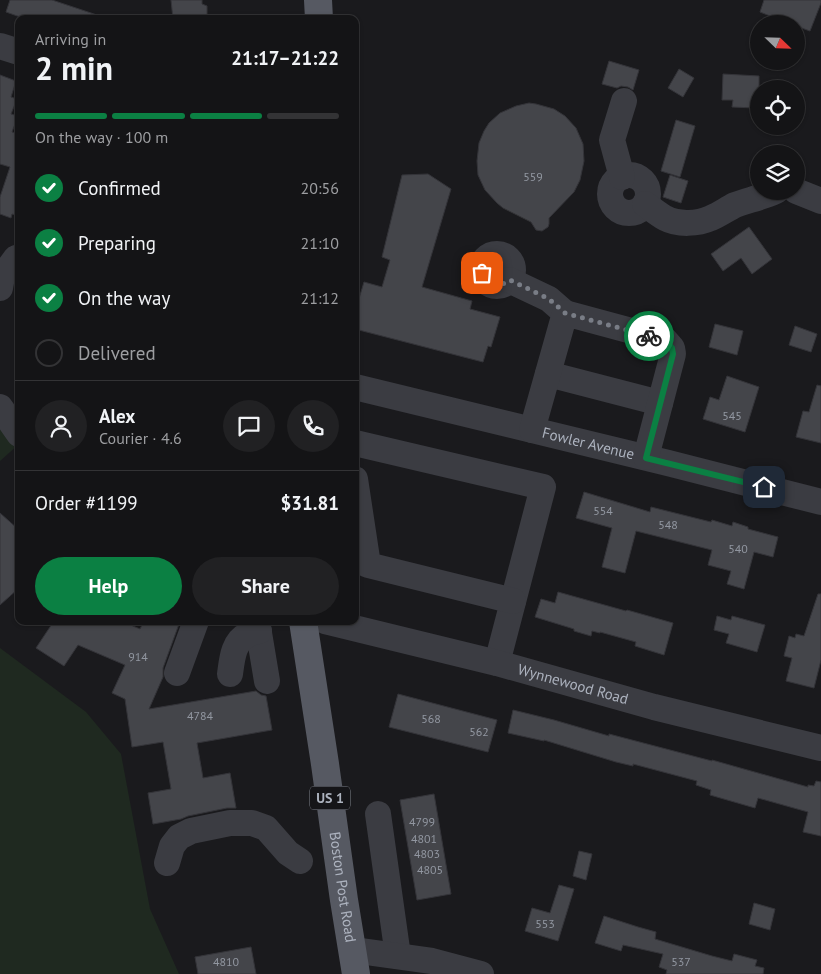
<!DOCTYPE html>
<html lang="en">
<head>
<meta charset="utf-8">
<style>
  :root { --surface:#141416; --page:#212123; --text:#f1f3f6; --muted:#9d9ea1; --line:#333335; --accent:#0b8043 }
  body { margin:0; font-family:"PT Sans",sans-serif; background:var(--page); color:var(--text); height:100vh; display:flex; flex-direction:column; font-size:19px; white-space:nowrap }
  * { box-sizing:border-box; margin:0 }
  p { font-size:16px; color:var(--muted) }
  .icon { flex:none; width:28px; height:28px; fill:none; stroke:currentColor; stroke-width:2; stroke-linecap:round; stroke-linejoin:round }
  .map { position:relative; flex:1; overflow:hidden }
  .details { position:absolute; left:15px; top:15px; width:344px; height:610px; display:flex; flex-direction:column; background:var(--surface); border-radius:10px; box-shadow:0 1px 4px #0004,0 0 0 1px var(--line) }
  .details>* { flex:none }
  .needle { width:32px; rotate:113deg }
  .tools { position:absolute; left:750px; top:15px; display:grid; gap:10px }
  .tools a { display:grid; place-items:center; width:55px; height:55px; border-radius:50%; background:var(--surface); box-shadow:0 1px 4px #0004,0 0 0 1px var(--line); font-size:25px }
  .pin { position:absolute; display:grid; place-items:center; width:42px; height:42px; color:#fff; margin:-21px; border-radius:10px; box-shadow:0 2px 8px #0006 }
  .courier { position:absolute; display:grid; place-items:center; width:50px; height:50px; margin:-25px; border:4px solid #0b8043; border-radius:50%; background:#fff; color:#222; box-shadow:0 1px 6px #0007 }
  .summary em { font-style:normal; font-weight:700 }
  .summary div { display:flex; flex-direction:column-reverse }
  .summary { display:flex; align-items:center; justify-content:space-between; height:85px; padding:0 20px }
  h1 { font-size:32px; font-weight:700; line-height:38px }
  .bar { display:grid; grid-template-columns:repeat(4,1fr); gap:8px 5px; align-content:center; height:60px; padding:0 20px }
  .bar i { height:6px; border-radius:4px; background:var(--line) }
  .bar .on { background:var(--accent) }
  .bar p { grid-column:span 4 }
  .line { display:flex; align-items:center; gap:12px; padding:0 20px; border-top:1px solid var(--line) }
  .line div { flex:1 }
  .round { display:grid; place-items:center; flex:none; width:52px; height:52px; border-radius:26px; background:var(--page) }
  ol { padding:0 20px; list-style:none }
  li { display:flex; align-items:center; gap:15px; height:55px }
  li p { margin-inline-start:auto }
  li .icon { padding:5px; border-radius:50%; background:var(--accent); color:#fff; stroke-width:4 }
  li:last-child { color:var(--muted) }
  li i { width:28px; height:28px; border:2px solid var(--line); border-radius:50% }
  .cta { display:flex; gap:10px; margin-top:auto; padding:10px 20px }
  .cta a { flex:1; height:58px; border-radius:30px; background:var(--accent); color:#fff; font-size:20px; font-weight:700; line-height:58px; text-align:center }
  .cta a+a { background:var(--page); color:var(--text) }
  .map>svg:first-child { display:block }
</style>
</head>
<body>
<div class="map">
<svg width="821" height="974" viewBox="0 0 821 974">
  <rect width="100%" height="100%" fill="#1a1a1d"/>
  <!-- green -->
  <path fill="#1f2920" d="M0,410L19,444L0,461Z
    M0,648L86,712L121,754L150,909L179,974H0Z"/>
  <!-- building -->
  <path fill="#44454a" stroke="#343439" d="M10,0H52L100,16L99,19H26L6,12Z
    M171,0H202V4L207,6V19H173Z
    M764,0H821V3L810,31L796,26V24H790L760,12Z
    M609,61L639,70L633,90L628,87L621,86L617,88L602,84Z
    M679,69L694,78L683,97L668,88Z
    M723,74L759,76V101H756L755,108L732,107L733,100H722Z
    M0,75L16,81L11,97L17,99L11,114L18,116L12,132L19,134V216L12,214L11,218L0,214V197L10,167L0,164Z
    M529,103L536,104L554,109L565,116L576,128L583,144L584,161L580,180L574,192L549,218V224L548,227L542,231L536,230L531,222L503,208L497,203L485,190L478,175L477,161L479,143L484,131L489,123L500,113L516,106Z
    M676,120L695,126L680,177L661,171Z
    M428,174L451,189L422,287L472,301L470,309L500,317L491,347L488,346L483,362L355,329V312L364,282L382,287L390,260L382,257L402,175Z
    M670,175L688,181L681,203L663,197Z
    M749,227L772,259L752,274L741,258L723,271L711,254Z
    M715,324L743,331L737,355L709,347Z
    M795,326L817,334L811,352L789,345Z
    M727,376L759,387L745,432L703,419L710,397L719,400Z
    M817,385L821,386V443L796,437L803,411L809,412Z
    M584,492L650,512L651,507L711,522L712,520L732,526L733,522L748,527V529L778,537L773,557L754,552L744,589L727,584L731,571L708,565L712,550L636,531L625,573L602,567L612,528L576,518Z
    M0,513L19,530V588L0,605Z
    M558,592L626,611L627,610L673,623L664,655L635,646L636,642L600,632V633L592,631L591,636L574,631V629L535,617L541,599L555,603Z
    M818,594H821V660L814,688L786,681L792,658L784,656L789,636L795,638L796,634L804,636Z
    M717,616L731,620L732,616L765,625L757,652L726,643L729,634L714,630Z
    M54,621H121L140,629L144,621H173L179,624L163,668V677L149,709L256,691L261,695L266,696L272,730L197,743L203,778L230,773L236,808H227L188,816L181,819L153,824L148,793L171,789L163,742L132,747L125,699L112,693L125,665L78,645L64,666L36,648Z
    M398,694L497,720L488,752L389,727Z
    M513,710L554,720L609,736V734L712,761V760L808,787V785L814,786L816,781L821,782V836L803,832L808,812L758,798L755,808L710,795L711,790L696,785L697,781L633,764V766L616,762L544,740V741L508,733Z
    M434,794L451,894L417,900L400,800Z
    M579,851L592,854L586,880L573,876Z
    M559,885L574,889L558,941L525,931L532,908L550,913Z
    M754,903L775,909L770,930L749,924Z
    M604,916L638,927L656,932L655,939L712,956L732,961L734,954L757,960L755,966L764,968L763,974H666L667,970L659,967L663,954L623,945L621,951L595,943Z
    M251,947L256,974H198L195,957Z"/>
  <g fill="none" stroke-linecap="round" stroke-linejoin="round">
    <!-- minor -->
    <g stroke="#3b3c42" stroke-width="26">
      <path d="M0,46L19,52"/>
      <circle cx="629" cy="194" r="19"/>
      <path d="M622,177L612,140L624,101"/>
      <path d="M796,191L821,201"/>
      <path d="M645,204C652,209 658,214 665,218C678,225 698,224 711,218C719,215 727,209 735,205C749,200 763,197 776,191"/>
      <circle cx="497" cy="270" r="16"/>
      <path d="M509,280L549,299L565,313"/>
      <path d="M0,288L2,277L16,258L19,257"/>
      <path d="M548,374L660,403"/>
      <path id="s1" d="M355,387L668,463L821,502"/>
      <path d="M0,407L19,434"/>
      <path d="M532,430L565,313L665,340L672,348L673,354L646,457"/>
      <path d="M355,443L543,487L497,663"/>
      <path d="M355,479L368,565L513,601"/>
      <path d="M257,621L267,681"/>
      <path id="s2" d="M325,621L497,663L654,707L821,748"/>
      <path d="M177,673L196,621"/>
      <path d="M230,674C232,660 233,642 247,635C250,633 255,632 259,631"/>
      <path d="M378,814L398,956"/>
      <path d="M167,863L172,846L179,837L191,831L230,823H252L266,828L288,853L300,861"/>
      <path d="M353,956L360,951L432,961L481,974"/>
    </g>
    <!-- major -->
    <g stroke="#565962" stroke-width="28">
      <path d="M318,0L319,19"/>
      <path id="s3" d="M303,621L325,764L344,900L356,974"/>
    </g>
  </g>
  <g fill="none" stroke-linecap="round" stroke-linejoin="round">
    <!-- done -->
    <path stroke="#797d86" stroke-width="5" stroke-dasharray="0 9" d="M482,273C487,286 499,288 510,280L549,299L565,313L649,336"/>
    <!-- route -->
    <path stroke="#0b8043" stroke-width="6" d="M649,336L665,340L672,348L673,354L646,458L764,487"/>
  </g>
  <g text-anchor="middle" stroke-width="5" stroke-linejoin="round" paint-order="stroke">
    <!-- number labels -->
    <g font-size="12" fill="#9297a1">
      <text x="533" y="181">559</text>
      <text x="732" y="420">545</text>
      <text x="603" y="515">554</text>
      <text x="668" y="529">548</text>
      <text x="738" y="553">540</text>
      <text x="138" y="661">914</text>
      <text x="200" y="720">4784</text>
      <text x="431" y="723">568</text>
      <text x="479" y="736">562</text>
      <text x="422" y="826">4799</text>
      <text x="424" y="843">4801</text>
      <text x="427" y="858">4803</text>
      <text x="430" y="874">4805</text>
      <text x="545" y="928">553</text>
      <text x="226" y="966">4810</text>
      <text x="681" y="966">537</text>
    </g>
    <!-- shield labels -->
    <rect fill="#151518" stroke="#7f838c" stroke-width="1" x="310" y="786.5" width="40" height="23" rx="4"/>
    <g font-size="14" font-weight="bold" fill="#acb2be">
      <text x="330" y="803">US 1</text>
    </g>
    <!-- street labels -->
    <g font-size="15" fill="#acb2be" stroke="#151518">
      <text dy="5" stroke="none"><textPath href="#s1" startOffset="240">Fowler Avenue</textPath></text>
      <text dy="5" stroke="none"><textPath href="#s2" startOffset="256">Wynnewood Road</textPath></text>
      <text dy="5" stroke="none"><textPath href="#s3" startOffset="269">Boston Post Road</textPath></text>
    </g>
  </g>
</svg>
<div class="tools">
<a><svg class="needle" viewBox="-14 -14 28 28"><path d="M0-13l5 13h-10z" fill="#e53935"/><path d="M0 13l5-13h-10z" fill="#9d9ea1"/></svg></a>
<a><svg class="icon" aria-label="locate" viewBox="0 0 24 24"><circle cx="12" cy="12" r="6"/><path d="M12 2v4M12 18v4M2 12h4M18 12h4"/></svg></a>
<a><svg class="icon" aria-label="layers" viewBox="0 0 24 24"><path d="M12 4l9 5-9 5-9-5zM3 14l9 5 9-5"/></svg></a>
</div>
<div class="pin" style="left:482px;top:273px;background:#ea580c"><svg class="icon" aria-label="bag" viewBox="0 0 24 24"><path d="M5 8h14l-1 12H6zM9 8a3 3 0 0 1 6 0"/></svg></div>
<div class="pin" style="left:764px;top:487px;background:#1f2937"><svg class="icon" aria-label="home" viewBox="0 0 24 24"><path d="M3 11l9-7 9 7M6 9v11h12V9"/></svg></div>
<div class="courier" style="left:649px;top:336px"><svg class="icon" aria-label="bike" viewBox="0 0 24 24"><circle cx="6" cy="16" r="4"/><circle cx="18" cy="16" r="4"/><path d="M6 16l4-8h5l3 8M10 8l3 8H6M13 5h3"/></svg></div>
<section class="details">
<div class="summary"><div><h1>2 min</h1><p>Arriving in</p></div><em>21:17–21:22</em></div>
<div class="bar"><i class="on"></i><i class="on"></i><i class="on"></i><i></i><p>On the way · 100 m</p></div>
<ol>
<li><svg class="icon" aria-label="check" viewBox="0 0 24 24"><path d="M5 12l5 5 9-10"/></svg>Confirmed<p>20:56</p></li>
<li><svg class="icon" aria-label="check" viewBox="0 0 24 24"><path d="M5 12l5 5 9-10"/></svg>Preparing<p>21:10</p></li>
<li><svg class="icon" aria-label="check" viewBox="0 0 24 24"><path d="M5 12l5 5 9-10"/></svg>On the way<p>21:12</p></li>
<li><i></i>Delivered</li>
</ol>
<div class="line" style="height:90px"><a class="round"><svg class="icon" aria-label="person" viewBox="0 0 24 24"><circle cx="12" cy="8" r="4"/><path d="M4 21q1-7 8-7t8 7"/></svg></a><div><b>Alex</b><p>Courier · 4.6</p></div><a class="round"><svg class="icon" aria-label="chat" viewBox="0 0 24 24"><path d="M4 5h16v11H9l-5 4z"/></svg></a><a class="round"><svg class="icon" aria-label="phone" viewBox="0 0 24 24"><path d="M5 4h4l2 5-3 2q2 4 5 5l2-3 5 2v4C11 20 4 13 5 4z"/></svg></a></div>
<div class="line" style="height:65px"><div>Order #1199</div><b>$31.81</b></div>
<div class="cta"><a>Help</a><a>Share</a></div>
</section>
</div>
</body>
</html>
